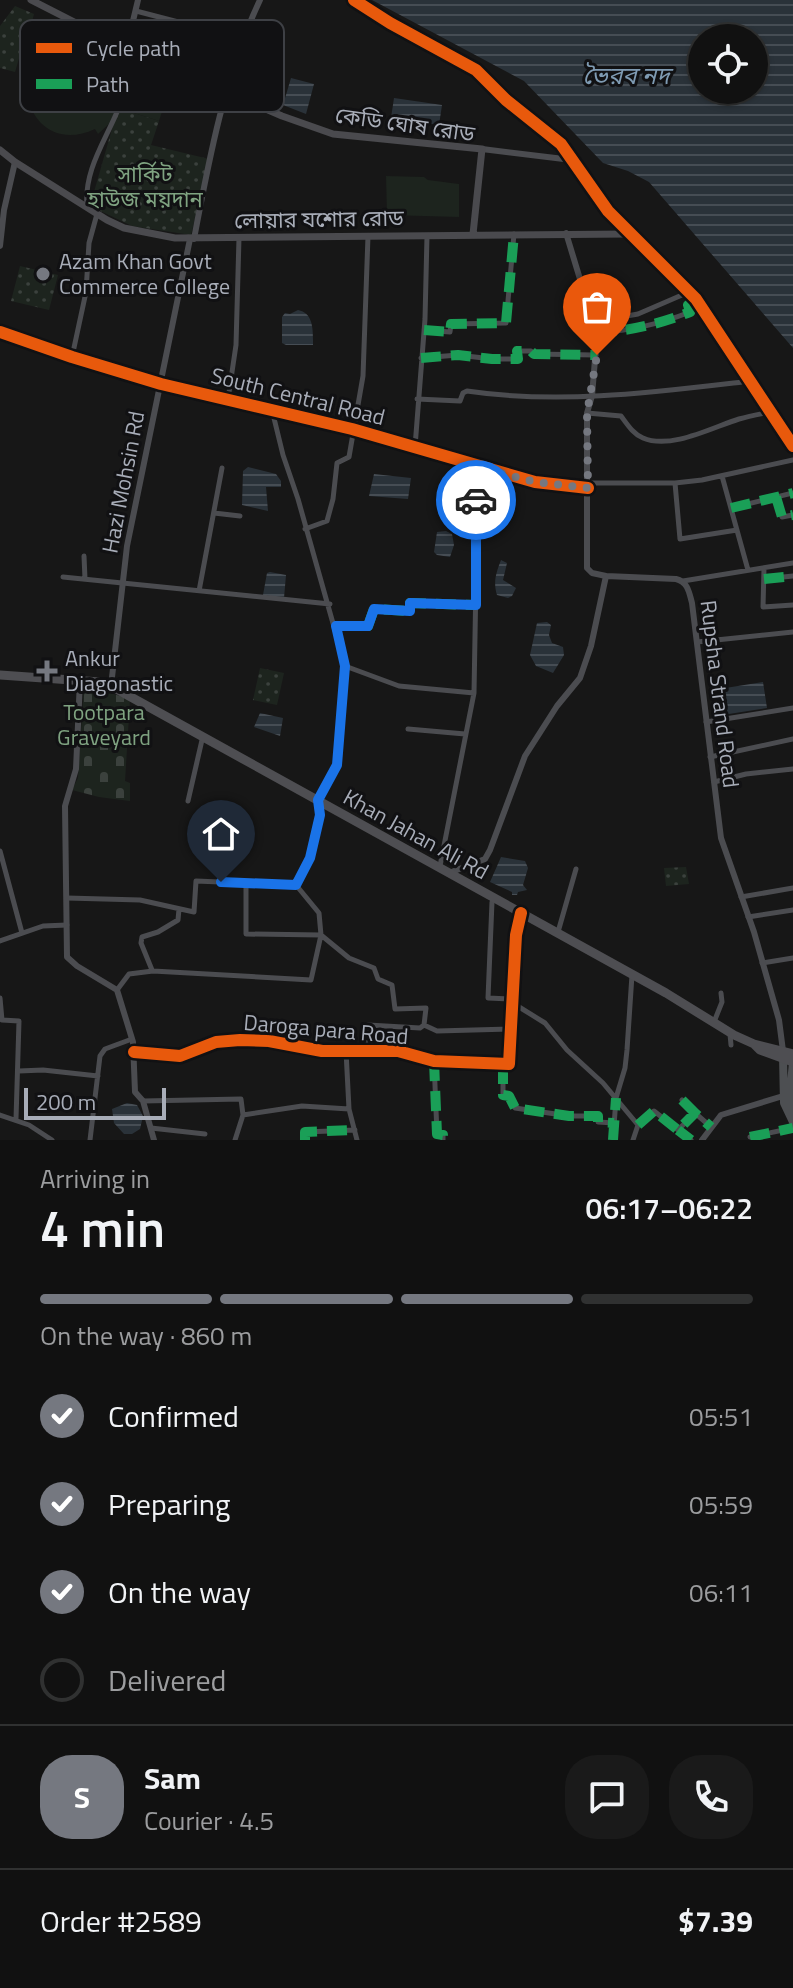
<!DOCTYPE html>
<html lang="en">
<head>
<meta charset="utf-8">
<style>
  :root { --surface:#111; --page:#1a1a1a; --text:#f1f3f6; --muted:#9c9d9f; --line:#303131; --accent:#757880 }
  body { margin:0; font-family:"Titillium Web","Noto Sans Bengali",sans-serif; background:var(--page); color:var(--text); height:100vh; display:flex; flex-direction:column; font-size:30px; white-space:nowrap }
  * { box-sizing:border-box; margin:0 }
  p { font-size:26px; color:var(--muted) }
  .icon { flex:none; width:44px; height:44px; fill:none; stroke:currentColor; stroke-width:2; stroke-linecap:round; stroke-linejoin:round }
  .map { position:relative; height:1140px; overflow:hidden }
  .drawer { display:flex; flex-direction:column; background:var(--surface); flex:1 }
  .drawer>* { flex:none }
  .tools { position:absolute; left:688px; top:24px; display:grid; gap:16px }
  .tools a { display:grid; place-items:center; width:80px; height:80px; border-radius:50%; background:var(--surface); box-shadow:0 2px 6px #0004,0 0 0 2px var(--line); font-size:40px }
  .scale { position:absolute; left:24px; bottom:20px; width:142px; box-sizing:border-box; padding-left:8px; border:4px solid #a8adb8; border-top:0; font-size:22px; line-height:28px; white-space:nowrap; color:#a8adb8; -webkit-text-stroke:6px #111113; paint-order:stroke }
  .pin { position:absolute; display:grid; place-items:center; width:68px; height:68px; color:#fff; margin:-82px -34px; border-radius:50% 50% 50% 0; rotate:-45deg; box-shadow:0 0 8px #0007 }
  .pin .icon { rotate:45deg }
  .courier { position:absolute; display:grid; place-items:center; width:80px; height:80px; margin:-40px; border:6px solid #1a73e8; border-radius:50%; background:#fff; color:#222; box-shadow:0 2px 10px #0007 }
  .head em { font-style:normal; font-weight:600 }
  .head div { display:flex; flex-direction:column-reverse }
  .head { display:flex; align-items:center; justify-content:space-between; height:136px; padding:0 40px }
  h1 { font-size:52px; font-weight:600; line-height:60px }
  .bar { display:grid; grid-template-columns:repeat(4,1fr); gap:12px 8px; align-content:center; height:96px; padding:0 40px }
  .bar i { height:10px; border-radius:6px; background:var(--line) }
  .bar .current { background:var(--accent) }
  .bar p { grid-column:span 4 }
  .line { display:flex; align-items:center; gap:20px; padding:0 40px; border-top:2px solid var(--line) }
  .line div { flex:1 }
  .round { display:grid; place-items:center; flex:none; width:84px; height:84px; border-radius:32px; background:var(--page) }
  ol { padding:0 40px; list-style:none }
  li { display:flex; align-items:center; gap:24px; height:88px }
  li p { margin-inline-start:auto }
  li .icon { padding:8px; border-radius:50%; background:var(--accent); color:#fff; stroke-width:4 }
  li:last-child { color:var(--muted) }
  li i { width:44px; height:44px; border:4px solid var(--line); border-radius:50% }
  .map>svg:first-child { display:block }
</style>
</head>
<body>
<div class="map">
<svg width="793" height="1140" viewBox="0 0 793 1140">
  <defs>
    <pattern id="cemetery-stones" width="16" height="16" patternUnits="userSpaceOnUse" patternTransform="scale(2)"><rect width="16" height="16" fill="#1d241e"/><path d="M2 7V4a2 2 0 0 1 4 0v3zM10 15v-3a2 2 0 0 1 4 0v3z" fill="#3b413d"/></pattern>
    <pattern id="park-dots" width="8" height="8" patternUnits="userSpaceOnUse" patternTransform="scale(2)"><rect width="8" height="8" fill="#1d241e"/><path d="M2 2h.1M6 6h.1" fill="none" stroke="#3b413d" stroke-width="1.8" stroke-linecap="round"/></pattern>
    <pattern id="water-rules" width="6" height="5" patternUnits="userSpaceOnUse" patternTransform="scale(2)"><rect width="6" height="5" fill="#2a3239"/><path d="M0 2.5h6" fill="none" stroke="#464d54"/></pattern>
  </defs>
  <rect width="100%" height="100%" fill="#171717"/>
  <!-- grass -->
  <path fill="#1d241e" d="M69,26L72,32C109,40 120,60 121,96L133,61L174,74L159,121L118,108L110,123L98,134L95,129C45,153 11,101 35,58L27,52L39,42L38,34Z
    M386,176L424,177L428,180L459,184V217L387,215Z"/>
  <!-- cemetery -->
  <path fill="url(#cemetery-stones)" d="M84,685L130,699L125,781L130,783V801L99,797L72,790L78,778Z"/>
  <!-- park -->
  <path fill="url(#park-dots)" d="M15,6L34,14L30,29L34,39L20,55L15,72L0,68V26Z
    M118,108L159,121L151,145L209,159L191,235L132,226L90,206Z
    M20,266L58,275L49,310L11,301Z
    M260,668L284,673L277,705L253,700Z
    M686,867L689,884L666,886L664,868Z"/>
  <!-- water -->
  <path fill="url(#water-rules)" fill-rule="evenodd" d="M372,0H793V348L649,182L628,171L603,163L524,81ZM702,38H754V90H702Z
    M291,78L314,84L306,114L283,105Z
    M394,98L442,105L439,125L391,118Z
    M298,310C314,313 313,331 313,345H286L282,343V317L285,313L290,314Z
    M248,467L276,474L281,481V487H266L268,511L242,505L243,471Z
    M374,474L411,478L408,499L369,496Z
    M446,531L452,534L454,545L450,557L437,555L434,552L437,532Z
    M501,560L507,563L503,580L516,588L512,596L508,598L497,595C493,582 496,573 501,560Z
    M270,572L286,575L284,598L263,595L267,573Z
    M547,622L551,625L549,635L552,643L563,647L564,655L553,673L536,666L530,655L537,623Z
    M763,682L767,708L716,716L713,690Z
    M260,713L283,718L280,736L254,727Z
    M501,857L525,861L528,868L523,885L527,890L518,892L517,895H512V892L490,882Z
    M127,1103L137,1105L143,1116L140,1129L132,1134H124L114,1123L112,1109Z"/>
  <g fill="none" stroke-linecap="round" stroke-linejoin="round">
    <!-- minor -->
    <path stroke="#4b4c50" stroke-width="5" d="M354,0L390,23L476,70L506,100L561,144L608,211L629,234
      M136,11L186,24
      M87,206C84,171 104,143 117,112C125,94 125,70 128,50
      M593,322L638,314L689,292
      M424,330L450,332L451,324L506,323L514,234
      M596,333C629,331 660,324 690,312L688,305L696,299
      M72,357L86,292L89,243L97,214
      M421,358L458,355L492,359H518L517,351H531L534,354L596,355
      M228,399L236,345L239,238
      M417,399L460,401L463,393L467,391C561,405 657,392 751,381
      M272,410L283,455L298,499L345,666L337,765L318,800L320,815L310,858L296,885
      M587,413L621,416C627,424 633,434 643,438C671,450 713,427 739,419C749,416 760,414 770,412
      M415,447L425,319L427,236
      M722,476L748,570
      M588,483H675L702,480L793,460
      M675,483L680,539L737,530
      M776,497L782,517L793,515
      M731,508L793,493
      M214,513L240,516
      M305,529L327,521L333,499L337,463L349,457L363,376L368,236
      M84,556L85,579
      M764,568L763,607L793,605
      M63,577L330,604
      M764,579L793,576
      M683,581L793,563
      M199,591L222,468
      M336,626H368L374,609L410,611V603L476,605
      M697,642L793,632
      M345,666L399,686L474,693
      M706,722L793,708
      M408,729L465,734
      M710,757L793,739
      M714,782L746,774L793,769
      M188,801L202,740
      M0,851L22,933
      M440,866L474,693L478,467
      M296,885L319,913L321,935L349,958L374,968L378,979L392,985L395,1009L426,1008L424,1025L420,1028L368,1025V1051
      M741,897L793,888
      M67,898L140,900L194,912L196,881L296,885
      M492,902L488,998L511,999
      M748,917L793,910
      M558,932L576,869
      M0,941L43,926L67,925
      M762,963L793,958
      M152,970L141,943L142,937L158,932L178,920L179,909
      M117,990L129,974L153,971L311,980L321,935L246,934V883
      M0,998L2,1020L19,1021L16,1119
      M511,1002L545,1023L567,1050L603,1083L638,1125L633,1140
      M714,1022L722,1002L721,993
      M424,1025L437,1031L510,1029
      M730,1034L731,1045
      M346,1051L349,1109L357,1140
      M134,1052L180,1056L216,1042L240,1040L269,1041L322,1051H398L434,1061L509,1064L516,935L520,914
      M434,1061L437,1134L443,1135V1140
      M503,1064V1095L509,1096L515,1108L569,1116H598V1122L614,1123
      M19,1071L43,1070L98,1076
      M682,1100L695,1113
      M143,1101L241,1099L243,1115
      M0,1115L29,1125L52,1140
      M638,1125L654,1111L678,1130L695,1113L711,1127
      M151,1128L205,1134
      M678,1130L691,1140
      M750,1137L793,1128
      M90,1140L100,1056L105,1049L132,1039
      M235,1140L243,1115L302,1106L349,1109
      M305,1140V1132L355,1130
      M613,1140L616,1098L625,1068L627,1050L632,975"/>
    <!-- tertiary -->
    <path stroke="#4b4c50" stroke-width="6" d="M126,50L138,0
      M482,149L572,160
      M566,233L597,335L592,396L587,413V568L592,573L606,576L676,579C688,582 689,592 692,603L721,838L754,932L779,1020L783,1051
      M629,234L696,299L793,446
      M194,239C209,159 225,74 260,0
      M0,246L4,210L15,162
      M0,332L72,357L161,384L352,429L535,482L588,488
      M80,680L76,769L65,806L67,957L77,966L117,990L133,1042L135,1092L143,1101L154,1140
      M111,686L127,546L190,239
      M449,873L485,859L490,850L525,756L557,706L580,678L591,646L606,576
      M702,1140L721,1115L783,1096"/>
    <!-- secondary -->
    <path stroke="#4a4a4e" stroke-width="7" d="M31,0L135,53L282,116L333,134L482,149L473,234
      M0,150L15,162L107,220L124,228L175,238L629,234"/>
    <!-- primary -->
    <path stroke="#4d4f52" stroke-width="8" d="M783,1056L784,1103L793,1122
      M793,1062L790,1094L793,1110"/>
    <!-- trunk -->
    <path stroke="#4e4e52" stroke-width="9" d="M0,675L100,682L111,686L666,993L734,1035L754,1044L760,1050L793,1062
      M754,1044L793,1054"/>
    <!-- quiet -->
    <path stroke="#1a9f57" stroke-width="10" stroke-dasharray="20 10" stroke-linecap="butt" d="M424,330L450,332L451,324L506,323L514,234
      M596,333C629,331 660,324 690,312L688,305L696,299
      M421,358L458,355L492,359H518L517,351H531L534,354L597,355
      M776,497L782,517L793,515
      M731,508L793,493
      M764,579L793,576
      M336,626H368L374,609L410,611V603L476,605
      M434,1061L437,1134L443,1135V1140
      M503,1064V1095L509,1096L515,1108L569,1116H598V1122L614,1123
      M682,1100L695,1113
      M638,1125L654,1111L678,1130L695,1113L711,1127
      M678,1130L691,1140
      M750,1137L793,1128
      M305,1140V1132L355,1130
      M613,1140L616,1098"/>
    <!-- cycleway casing -->
    <g stroke="#111113" stroke-width="17">
      <path id="cycleway" d="M354,0L390,23L476,70L506,100L561,144L608,211L696,299L793,446
        M0,332L72,357L161,384L352,429L535,482L588,488
        M134,1052L180,1056L216,1042L240,1040L269,1041L322,1051H398L434,1061L509,1064L516,935L521,913"/>
    </g>
    <!-- cycleway -->
    <use href="#cycleway" stroke="#e8590c" stroke-width="12"/>
  </g>
  <g fill="none" stroke-linecap="round" stroke-linejoin="round">
    <!-- done -->
    <path stroke="#757880" stroke-width="8" stroke-dasharray="0 14.4" d="M476,500L478,467L535,482L588,488L587,413L597,355"/>
    <!-- route -->
    <path stroke="#1a73e8" stroke-width="10" d="M221,882L296,885L310,858L320,815L318,800L337,765L345,666L336,626H368L374,609L410,611V603L476,605V500"/>
  </g>
  <!-- markers -->
  <g fill="#757880" stroke="#111113" stroke-width="3">
    <circle cx="43" cy="274" r="8"/>
    <path d="M43 659h8v8h8v8h-8v8h-8v-8h-8v-8h8z"/>
  </g>
  <g text-anchor="middle" stroke-width="6" stroke-linejoin="round" paint-order="stroke">
    <!-- street labels -->
    <g font-size="22" fill="#a8adb8" stroke="#111113">
      <text transform="translate(405 124) rotate(8)" y="8">কেডি ঘোষ রোড</text>
      <text transform="translate(319 219) rotate(-1)" y="8">লোয়ার যশোর রোড</text>
      <text transform="translate(298 396) rotate(14)" y="8">South Central Road</text>
      <text transform="translate(123 482) rotate(-79)" y="8">Hazi Mohsin Rd</text>
      <text transform="translate(720 694) rotate(83)" y="8">Rupsha Strand Road</text>
      <text transform="translate(416 834) rotate(29)" y="8">Khan Jahan Ali Rd</text>
      <text transform="translate(326 1029) rotate(5)" y="8">Daroga para Road</text>
    </g>
    <!-- park labels -->
    <g font-size="22" fill="#7fa381" stroke="#111113">
      <text x="145" y="182">সার্কিট<tspan x="145" dy="25">হাউজ ময়দান</tspan></text>
      <text x="104" y="720">Tootpara<tspan x="104" dy="25">Graveyard</tspan></text>
    </g>
    <!-- poi labels -->
    <g font-size="22" fill="#a8adb8" stroke="#111113" text-anchor="start">
      <text x="59" y="269">Azam Khan Govt<tspan x="59" dy="25">Commerce College</tspan></text>
      <text x="65" y="666">Ankur<tspan x="65" dy="25">Diagonastic</tspan></text>
    </g>
    <!-- water labels -->
    <g font-size="24" font-style="italic" fill="#7f9bb3" stroke="#111113">
      <text x="626" y="84">ভৈরব নদ</text>
    </g>
  </g>
  <!-- legend -->
  <rect x="20" y="20" width="264" height="92" rx="12" fill="#111113" stroke="#3e4045" stroke-width="2"/>
  <rect x="36" y="43" width="36" height="10" fill="#e8590c"/>
  <rect x="36" y="79" width="36" height="10" fill="#1a9f57"/>
  <g font-size="22" fill="#a8adb8">
    <text x="86" y="56">Cycle path</text>
    <text x="86" y="92">Path</text>
  </g>
</svg>
<div class="tools">
<a><svg class="icon" aria-label="locate" viewBox="0 0 24 24"><circle cx="12" cy="12" r="6"/><path d="M12 2v4M12 18v4M2 12h4M18 12h4"/></svg></a>
</div>
<div class="scale">200 m</div>
<div class="pin" style="left:597px;top:355px;background:#ea580c"><svg class="icon" aria-label="bag" viewBox="0 0 24 24"><path d="M5 8h14l-1 12H6zM9 8a3 3 0 0 1 6 0"/></svg></div>
<div class="pin" style="left:221px;top:882px;background:#1f2937"><svg class="icon" aria-label="home" viewBox="0 0 24 24"><path d="M3 11l9-7 9 7M6 9v11h12V9"/></svg></div>
<div class="courier" style="left:476px;top:500px"><svg class="icon" aria-label="car" viewBox="0 0 24 24"><path d="M5 17H2v-5l4-1 3-4h7l3 4 3 1v5h-3M9 17h6M6 11h13"/><circle cx="7" cy="17" r="2"/><circle cx="17" cy="17" r="2"/></svg></div>
</div>
<section class="drawer">
<div class="head"><div><h1>4 min</h1><p>Arriving in</p></div><em>06:17–06:22</em></div>
<div class="bar"><i class="current"></i><i class="current"></i><i class="current"></i><i></i><p>On the way · 860 m</p></div>
<ol>
<li><svg class="icon" aria-label="check" viewBox="0 0 24 24"><path d="M5 12l5 5 9-10"/></svg>Confirmed<p>05:51</p></li>
<li><svg class="icon" aria-label="check" viewBox="0 0 24 24"><path d="M5 12l5 5 9-10"/></svg>Preparing<p>05:59</p></li>
<li><svg class="icon" aria-label="check" viewBox="0 0 24 24"><path d="M5 12l5 5 9-10"/></svg>On the way<p>06:11</p></li>
<li><i></i>Delivered</li>
</ol>
<div class="line" style="height:144px"><b class="round" style="background:var(--accent);color:#fff">S</b><div><b>Sam</b><p>Courier · 4.5</p></div><a class="round"><svg class="icon" aria-label="chat" viewBox="0 0 24 24"><path d="M4 5h16v11H9l-5 4z"/></svg></a><a class="round"><svg class="icon" aria-label="phone" viewBox="0 0 24 24"><path d="M5 4h4l2 5-3 2q2 4 5 5l2-3 5 2v4C11 20 4 13 5 4z"/></svg></a></div>
<div class="line" style="height:104px"><div>Order #2589</div><b>$7.39</b></div>
</section>
</body>
</html>
